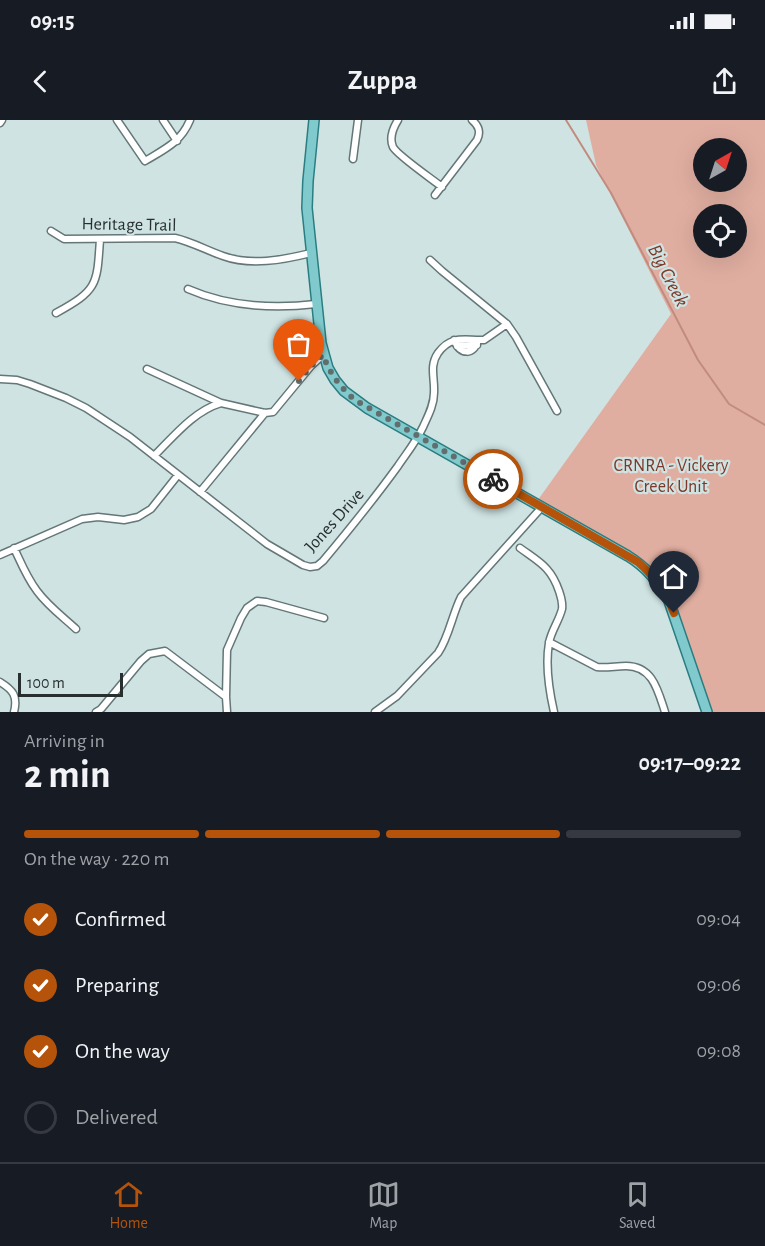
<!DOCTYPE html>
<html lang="en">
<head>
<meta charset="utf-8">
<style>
  :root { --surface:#171b24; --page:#242831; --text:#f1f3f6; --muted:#9ea1a6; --line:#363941; --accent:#b45309 }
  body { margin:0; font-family:"Alegreya Sans",sans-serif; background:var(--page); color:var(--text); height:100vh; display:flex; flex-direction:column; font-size:22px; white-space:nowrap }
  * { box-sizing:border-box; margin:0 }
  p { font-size:20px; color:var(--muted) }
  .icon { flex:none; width:33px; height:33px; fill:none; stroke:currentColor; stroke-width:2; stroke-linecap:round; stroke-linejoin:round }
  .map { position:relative; height:592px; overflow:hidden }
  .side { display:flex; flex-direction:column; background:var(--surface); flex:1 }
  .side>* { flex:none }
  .needle { width:39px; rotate:39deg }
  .fabs { position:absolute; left:693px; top:18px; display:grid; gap:12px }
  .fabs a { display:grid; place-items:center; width:54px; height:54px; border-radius:50%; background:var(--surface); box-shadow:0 6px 24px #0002; font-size:30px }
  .scale { position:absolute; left:18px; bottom:15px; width:105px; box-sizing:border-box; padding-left:6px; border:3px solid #272f2f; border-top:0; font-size:16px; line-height:21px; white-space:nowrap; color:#272f2f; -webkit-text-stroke:4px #cfe3e3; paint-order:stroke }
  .pin { position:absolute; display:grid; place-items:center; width:51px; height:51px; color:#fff; margin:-62px -26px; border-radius:50% 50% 50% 0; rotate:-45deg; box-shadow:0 0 6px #0007 }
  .pin .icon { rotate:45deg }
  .courier { position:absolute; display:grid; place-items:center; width:60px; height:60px; margin:-30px; border:4px solid #b45309; border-radius:50%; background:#fff; color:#222; box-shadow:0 2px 8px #0007 }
  .head em { font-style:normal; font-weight:600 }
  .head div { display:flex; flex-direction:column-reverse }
  .head { display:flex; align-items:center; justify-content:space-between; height:102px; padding:0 24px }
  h1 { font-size:39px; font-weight:600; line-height:45px }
  .bar { display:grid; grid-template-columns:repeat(4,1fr); gap:9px 6px; align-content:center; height:72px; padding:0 24px }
  .bar i { height:8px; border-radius:4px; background:var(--line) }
  .bar .on { background:var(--accent) }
  .bar p { grid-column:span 4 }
  ol { padding:0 24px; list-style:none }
  li { display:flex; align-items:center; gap:18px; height:66px }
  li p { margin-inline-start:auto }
  li .icon { padding:6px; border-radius:50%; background:var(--accent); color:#fff; stroke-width:4 }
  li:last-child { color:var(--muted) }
  li i { width:33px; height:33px; border:3px solid var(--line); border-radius:50% }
  .status { display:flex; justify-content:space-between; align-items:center; height:42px; padding:0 30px; background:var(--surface); direction:ltr }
  .status svg { height:16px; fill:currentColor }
  header { display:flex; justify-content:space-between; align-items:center; height:78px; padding:0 24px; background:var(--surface); font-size:27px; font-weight:600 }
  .dock { display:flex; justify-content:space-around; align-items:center; height:84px; border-top:2px solid var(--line); background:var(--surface); font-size:16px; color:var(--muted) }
  .dock a { display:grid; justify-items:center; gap:3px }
  .dock .on { color:var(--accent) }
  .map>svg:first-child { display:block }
</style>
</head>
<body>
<div class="status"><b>09:15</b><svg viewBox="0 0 49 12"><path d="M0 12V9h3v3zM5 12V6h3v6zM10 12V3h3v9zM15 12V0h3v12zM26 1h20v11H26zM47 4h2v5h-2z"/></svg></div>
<header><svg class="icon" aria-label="back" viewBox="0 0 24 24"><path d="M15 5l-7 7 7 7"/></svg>Zuppa<svg class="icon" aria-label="share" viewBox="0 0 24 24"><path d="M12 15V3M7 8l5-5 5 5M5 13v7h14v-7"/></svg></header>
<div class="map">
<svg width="765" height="592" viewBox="0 0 765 592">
  <rect width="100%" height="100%" fill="#cfe3e3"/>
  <!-- green -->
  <path fill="#e0aea1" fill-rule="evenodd" d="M586,0H765V592H705L666,472L638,444L535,384L671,194L596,45ZM704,28H736V62H704ZM704,94H736V128H704Z"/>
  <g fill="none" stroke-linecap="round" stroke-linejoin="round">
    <!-- stream -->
    <path stroke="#c18c7f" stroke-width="2" d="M566,0L611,73L698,240L729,284L765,305"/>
    <!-- minor casing -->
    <g stroke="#647677" stroke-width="9">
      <path id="minor" d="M117,0L145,41C165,29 181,22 190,0
        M163,0L177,21
        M398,0C393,8 389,18 393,27C397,35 432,59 442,67
        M0,3L2,0
        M353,39L358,0
        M435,75L477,20C481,12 479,6 472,0
        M51,111L64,119L175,118C192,122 206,130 223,136C250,146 283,140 311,133
        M430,140L442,151L507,204L516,217L557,291
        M188,169C229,187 272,189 316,184
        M56,193C98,170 97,165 100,119
        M454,220C460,235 474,236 478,220
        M457,226L477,225
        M147,249L221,283L265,293L273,292L311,246L323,235
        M0,259L17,260L30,264L66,278L86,288L130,317L267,424L303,445L310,447L317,446L323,441C349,410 374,379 398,346C406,334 416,322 423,307C428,296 434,285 434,273C435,258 429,246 438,233C452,214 466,221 484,220L507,204
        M154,336C174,316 194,291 221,283
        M200,372L265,293
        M14,428C21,443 27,458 37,471C48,486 63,497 76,509
        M520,428C539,442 551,447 559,471C561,477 563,482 562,489C559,501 551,511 549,523C545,546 549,570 554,592
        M0,435L82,399L98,397L124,400L138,397L151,389L178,355
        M549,522L597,547C607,548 616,546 626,546C653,546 658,571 665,592
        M0,562C13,570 18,576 14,592
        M96,592L101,589L141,541L149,534L165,531L226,577
        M227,592L226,577L227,530L241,498L247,488L257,481L266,482L324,498
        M375,592L397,576L438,533C449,517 452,495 461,477L542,387"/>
    </g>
    <!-- primary casing -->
    <g stroke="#2a7d80" stroke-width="12">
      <path id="primary" d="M314,0L308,61L307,88L321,223L328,248L335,260L344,271L367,288L628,436C646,447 659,462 669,481L707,592"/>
    </g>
    <!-- minor -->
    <use href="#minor" stroke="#fff" stroke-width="6"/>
    <!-- primary -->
    <use href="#primary" stroke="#80cacd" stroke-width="9"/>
  </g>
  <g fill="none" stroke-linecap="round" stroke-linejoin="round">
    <!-- done -->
    <path stroke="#626e6e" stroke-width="6" stroke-dasharray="0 10.8" d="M299,261L311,246L323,235C330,254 340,267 355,280L493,359"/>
    <!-- route -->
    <path stroke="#b45309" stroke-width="8" d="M493,359L638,442C655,457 666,472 674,493"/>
  </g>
  <g text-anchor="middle" stroke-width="4.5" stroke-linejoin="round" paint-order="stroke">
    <!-- street labels -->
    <g font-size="18" fill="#272f2f" stroke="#cfe3e3">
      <text transform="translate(129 104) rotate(1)" y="6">Heritage Trail</text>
      <text transform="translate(334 400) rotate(-48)" y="6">Jones Drive</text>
    </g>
    <!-- park labels -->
    <g font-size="18" fill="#7c3829" stroke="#cfe3e3">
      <text x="671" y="351">CRNRA - Vickery<tspan x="671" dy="21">Creek Unit</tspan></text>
    </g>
    <!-- water labels -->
    <g font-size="20" font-style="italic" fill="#7c3828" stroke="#cfe3e3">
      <text transform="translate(669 155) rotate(63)" y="7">Big Creek</text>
    </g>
  </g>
</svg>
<div class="fabs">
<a><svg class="needle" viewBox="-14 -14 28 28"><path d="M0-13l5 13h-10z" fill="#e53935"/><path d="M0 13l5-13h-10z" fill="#9ea1a6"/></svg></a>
<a><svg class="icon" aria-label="locate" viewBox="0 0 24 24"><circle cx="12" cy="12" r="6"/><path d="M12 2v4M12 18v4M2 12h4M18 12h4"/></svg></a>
</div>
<div class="scale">100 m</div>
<div class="pin" style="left:299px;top:261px;background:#ea580c"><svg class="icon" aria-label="bag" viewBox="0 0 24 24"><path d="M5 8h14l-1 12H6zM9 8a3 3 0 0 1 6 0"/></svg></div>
<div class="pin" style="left:674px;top:493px;background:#1f2937"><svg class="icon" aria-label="home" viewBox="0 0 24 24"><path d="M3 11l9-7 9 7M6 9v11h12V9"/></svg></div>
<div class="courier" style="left:493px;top:359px"><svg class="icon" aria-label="bike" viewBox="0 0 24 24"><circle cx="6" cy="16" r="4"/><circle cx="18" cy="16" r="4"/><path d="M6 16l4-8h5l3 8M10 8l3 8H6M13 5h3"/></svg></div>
</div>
<section class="side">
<div class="head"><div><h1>2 min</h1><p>Arriving in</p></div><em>09:17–09:22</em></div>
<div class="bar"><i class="on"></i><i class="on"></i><i class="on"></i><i></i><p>On the way · 220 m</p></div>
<ol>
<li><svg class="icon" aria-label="check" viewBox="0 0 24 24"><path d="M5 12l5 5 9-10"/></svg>Confirmed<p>09:04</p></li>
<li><svg class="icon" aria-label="check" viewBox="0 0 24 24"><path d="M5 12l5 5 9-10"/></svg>Preparing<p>09:06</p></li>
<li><svg class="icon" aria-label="check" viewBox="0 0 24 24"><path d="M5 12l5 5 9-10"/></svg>On the way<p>09:08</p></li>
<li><i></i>Delivered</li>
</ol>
</section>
<nav class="dock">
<a class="on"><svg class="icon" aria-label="home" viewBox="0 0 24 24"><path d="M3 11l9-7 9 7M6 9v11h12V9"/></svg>Home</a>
<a><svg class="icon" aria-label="map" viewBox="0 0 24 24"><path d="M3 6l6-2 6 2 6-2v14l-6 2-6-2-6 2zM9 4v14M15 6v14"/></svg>Map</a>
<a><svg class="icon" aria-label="saved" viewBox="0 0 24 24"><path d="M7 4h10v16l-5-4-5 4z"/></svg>Saved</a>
</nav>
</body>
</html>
